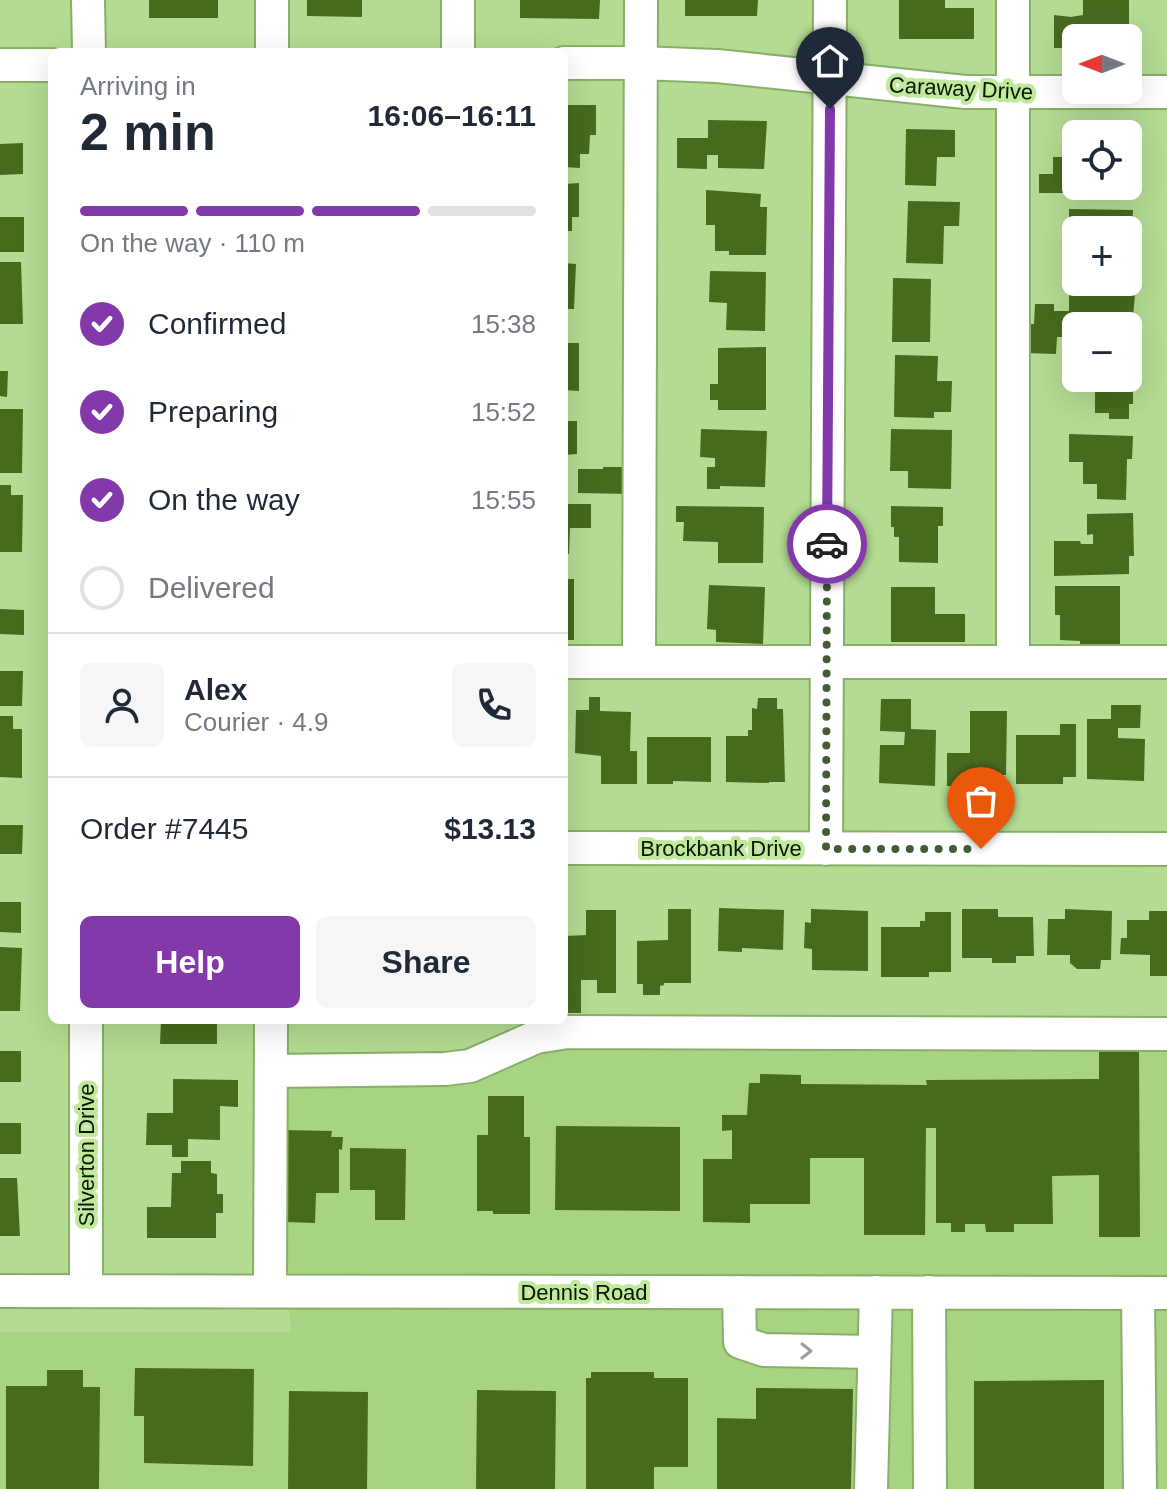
<!DOCTYPE html>
<html lang="en">
<head>
<meta charset="utf-8">
<style>
  :root { --surface:#fff; --page:#f6f6f7; --text:#1f2937; --muted:#747a83; --line:#e0e1e3; --accent:#8439ab }
  body { margin:0; font-family:Arial,sans-serif; background:var(--page); color:var(--text); height:100vh; display:flex; flex-direction:column; font-size:30px; white-space:nowrap }
  * { box-sizing:border-box; margin:0 }
  p { font-size:26px; color:var(--muted) }
  .icon { flex:none; width:44px; height:44px; fill:none; stroke:currentColor; stroke-width:2; stroke-linecap:round; stroke-linejoin:round }
  .map { position:relative; flex:1; overflow:hidden }
  .details { position:absolute; left:48px; top:48px; width:520px; height:976px; display:flex; flex-direction:column; background:var(--surface); border-radius:12px; box-shadow:0 8px 32px #0002 }
  .details>* { flex:none }
  .needle { width:52px; rotate:270deg }
  .tools { position:absolute; left:1062px; top:24px; display:grid; gap:16px }
  .tools a { display:grid; place-items:center; width:80px; height:80px; border-radius:12px; background:var(--surface); box-shadow:0 8px 32px #0002; font-size:40px }
  .pin { position:absolute; display:grid; place-items:center; width:68px; height:68px; color:#fff; margin:-82px -34px; border-radius:50% 50% 50% 0; rotate:-45deg; box-shadow:0 0 8px #0007 }
  .pin .icon { rotate:45deg }
  .courier { position:absolute; display:grid; place-items:center; width:80px; height:80px; margin:-40px; border:6px solid #8439ab; border-radius:50%; background:#fff; color:#222; box-shadow:0 2px 10px #0007 }
  .headline em { font-style:normal; font-weight:700 }
  .headline div { display:flex; flex-direction:column-reverse }
  .headline { display:flex; align-items:center; justify-content:space-between; height:136px; padding:0 32px }
  h1 { font-size:52px; font-weight:700; line-height:60px }
  .bar { display:grid; grid-template-columns:repeat(4,1fr); gap:12px 8px; align-content:center; height:96px; padding:0 32px }
  .bar i { height:10px; border-radius:6px; background:var(--line) }
  .bar .current { background:var(--accent) }
  .bar p { grid-column:span 4 }
  .line { display:flex; align-items:center; gap:20px; padding:0 32px; border-top:2px solid var(--line) }
  .line div { flex:1 }
  .round { display:grid; place-items:center; flex:none; width:84px; height:84px; border-radius:12px; background:var(--page) }
  ol { padding:0 32px; list-style:none }
  li { display:flex; align-items:center; gap:24px; height:88px }
  li p { margin-inline-start:auto }
  li .icon { padding:8px; border-radius:50%; background:var(--accent); color:#fff; stroke-width:4 }
  li:last-child { color:var(--muted) }
  li i { width:44px; height:44px; border:4px solid var(--line); border-radius:50% }
  .primary-button { display:flex; gap:16px; margin-top:auto; padding:16px 32px }
  .primary-button a { flex:1; height:92px; border-radius:12px; background:var(--accent); color:#fff; font-size:32px; font-weight:700; line-height:92px; text-align:center }
  .primary-button a+a { background:var(--page); color:var(--text) }
  .map>svg:first-child { display:block }
</style>
</head>
<body>
<div class="map">
<svg width="1167" height="1489" viewBox="0 0 1167 1489">
  <rect width="100%" height="100%" fill="#b3db92"/>
  <!-- built -->
  <path fill="#a8d383" d="M533,1021L1167,1024V1489H0V1332H291L285,1265L282,1053H452Z"/>
  <!-- building -->
  <path fill="#466b1d" d="M149,0H218V18H149Z
    M307,0H362V17L307,16Z
    M520,0H600L599,19L520,18Z
    M685,0H758L757,16H685Z
    M899,0H945V8H974V39H899Z
    M1083,0H1129V38H1076V48H1054V15L1071,17L1083,15Z
    M564,105H596V135H590L589,154H580V168L564,167Z
    M708,120L767,121L764,169L718,168V155H707V169L677,168V138H708Z
    M906,129L955,130V157H937L936,186L905,185Z
    M1128,135H1133V178H1128Z
    M23,143V174L0,175V144Z
    M1053,157H1076V186H1129V196H1077V193H1039V174H1053Z
    M579,183V217H572V231H564V184Z
    M706,190L761,194L760,207H767L766,255H729V251H715V225H706Z
    M908,201L960,202L959,226H944L943,264L906,263Z
    M1069,209L1133,210L1132,235H1128V230H1076V233H1069Z
    M0,217H24V252H0Z
    M0,262H21L23,324H0Z
    M564,263L576,264L574,309H564Z
    M710,271L766,272L765,331L726,330L727,303L709,302Z
    M893,278L931,279L930,342H892Z
    M1069,289L1132,290V294H1135L1132,330H1128V326H1076V354H1066L1067,337H1057L1056,354L1026,353V324H1034L1035,304H1054V311H1069Z
    M564,343H579V391L564,390Z
    M766,347V410H718V400H710V384H718V348Z
    M895,355L938,356L937,381H952L951,412H934V418L894,417Z
    M1128,359H1133V404H1129V419H1109V413H1095V383H1082V378H1128Z
    M0,371H8L7,397L0,396Z
    M0,409H23L22,473H0Z
    M564,421H577V454L564,455Z
    M701,429L767,431L765,487L720,486V489H707V467H715V458L700,457Z
    M891,429L952,430L951,489L908,488V471H890Z
    M1069,434L1133,436L1132,459H1127L1126,500L1097,499V484H1083V462H1069Z
    M603,467H631V494L578,493V469H603Z
    M0,485H11V495H23L22,552H0Z
    M564,504H591V528H570L569,554H564Z
    M676,506L764,507L763,563H718V542L683,541L684,522H676Z
    M891,506L943,507V526H938V563L899,562V537H894V527H891Z
    M1133,513L1134,556H1129V574L1054,576V541H1080L1081,544H1093V534L1087,535V514Z
    M564,579H574V640H564Z
    M709,585L765,587L763,644L716,642V630L707,629Z
    M1055,586H1120V647H1080V641L1060,640V615H1055Z
    M891,587H935V614H965V642H891Z
    M0,609L24,610V635L0,634Z
    M0,671H23L22,706H0Z
    M589,697H600V711L631,712L630,751H637V784H601V756L575,753L576,710H589Z
    M758,698H777V709H783L785,782H769V783L726,782V736H748V730H752V708L757,709Z
    M881,699H911V729L936,730L935,786L879,783L880,745H904L905,732L880,731Z
    M1111,705H1141L1140,728H1118V738L1145,739L1144,781L1087,779V719H1111Z
    M970,711H1007L1006,775H988V778H975V786H947V753H970Z
    M0,716H13V729H22V778L0,777Z
    M1060,724H1076V777H1063V784H1016V735H1060Z
    M647,737H711V782L673,781V784H647Z
    M0,825H23L22,854H0Z
    M0,902H21V933L0,932Z
    M719,908L784,910L783,950L742,948V952L718,951Z
    M668,909H691V983H664V985L660,986V995H643V984H637V941L668,940Z
    M811,909L868,911V971L812,970V949L804,948L805,922L811,923Z
    M962,909H998V917H1033L1034,956H1016V963H992V958H962Z
    M1065,909L1112,911L1111,960H1101L1100,969H1077L1070,963V955H1047L1048,919H1065Z
    M586,910H616V993H597V980H581V1013H564V936L586,935Z
    M1149,911H1167V976H1150V955L1120,954L1121,938H1127V920H1149Z
    M925,912H951V972H929V977H881V927H920V921H925Z
    M0,947L22,948L20,1011H0Z
    M161,1020H217V1044H160Z
    M1099,1047H1139L1140,1237H1099V1175L1052,1176L1053,1224H1014V1232H986L985,1224H965V1232H951V1223H936V1128H926L925,1235H864V1158H810V1204H750V1223L703,1222V1159H732V1130L722,1131V1115H747L749,1083H760V1074L801,1075V1084L927,1085L926,1080L1099,1079Z
    M0,1051H21V1082H0Z
    M173,1079L238,1080V1107L220,1106V1140L188,1139V1157H172V1145H146L147,1113H173Z
    M488,1096H524V1137H530V1214H493V1211H477V1135H488Z
    M0,1123H21V1154H0Z
    M556,1126L680,1127V1211L555,1210Z
    M285,1130L332,1131L331,1137H343L342,1150L339,1149V1193H316L315,1223L285,1222Z
    M350,1148L406,1149L405,1220H375V1190H350Z
    M181,1161H211V1173L217,1174V1194H223V1213H216V1238H147V1207H171L172,1173H181Z
    M0,1178H17L20,1236H0Z
    M135,1368L254,1369L253,1466L144,1463V1416H134Z
    M47,1370H83V1387H100L99,1489H6V1386H47Z
    M591,1372H654V1378H688V1467H654V1489H586V1378H591Z
    M1104,1380V1489H974V1381Z
    M756,1388L853,1389L851,1489H717V1418L756,1419Z
    M477,1390L556,1391L555,1489H476Z
    M289,1391L368,1392L367,1489H288Z"/>
  <g fill="none" stroke-linecap="round" stroke-linejoin="round">
    <!-- minor casing -->
    <g stroke="#88ae67" stroke-width="36">
      <path id="minor" d="M88,0L89,52
        M458,0V52
        M272,52V0
        M564,63H640L717,66L965,92H1167
        M0,65H52
        M564,662H1167
        M639,662L641,0
        M1013,662V0
        M564,848L1167,849
        M826,849L830,0
        M271,1071L445,1069L470,1066L536,1037L568,1032L1167,1034
        M0,1291L1167,1293
        M86,1291V1020
        M270,1291L271,1020
        M739,1292L740,1342L764,1350L873,1352
        M929,1292L930,1489
        M1138,1293L1140,1489
        M871,1489L876,1292"/>
    </g>
    <!-- minor -->
    <use href="#minor" stroke="#fff" stroke-width="32"/>
  </g>
  <!-- one-way arrows -->
  <defs><path id="oneway-chevron" d="M-2-3.5L2.5 0L-2 3.5" fill="none" stroke-width="1.6" stroke-linecap="round" stroke-linejoin="round" transform="scale(2)"/></defs>
  <use stroke="#9da299" href="#oneway-chevron" transform="translate(806 1351) rotate(1)"/>
  <g fill="none" stroke-linecap="round" stroke-linejoin="round">
    <!-- done -->
    <path stroke="#445c33" stroke-width="8" stroke-dasharray="0 14.4" d="M827,544L826,849H981"/>
    <!-- route -->
    <path stroke="#8439ab" stroke-width="10" d="M827,544L830,109"/>
  </g>
  <g text-anchor="middle" stroke-width="8" stroke-linejoin="round" paint-order="stroke">
    <!-- street labels -->
    <g font-size="22" fill="#091700" stroke="#c0e99e">
      <text transform="translate(961 88) rotate(3)" y="8">Caraway Drive</text>
      <text x="721" y="856">Brockbank Drive</text>
      <text transform="translate(86 1155) rotate(-90)" y="8">Silverton Drive</text>
      <text x="584" y="1300">Dennis Road</text>
    </g>
  </g>
</svg>
<div class="tools">
<a><svg class="needle" viewBox="-14 -14 28 28"><path d="M0-13l5 13h-10z" fill="#e53935"/><path d="M0 13l5-13h-10z" fill="#747a83"/></svg></a>
<a><svg class="icon" aria-label="locate" viewBox="0 0 24 24"><circle cx="12" cy="12" r="6"/><path d="M12 2v4M12 18v4M2 12h4M18 12h4"/></svg></a>
<a>+</a>
<a>−</a>
</div>
<div class="pin" style="left:981px;top:849px;background:#ea580c"><svg class="icon" aria-label="bag" viewBox="0 0 24 24"><path d="M5 8h14l-1 12H6zM9 8a3 3 0 0 1 6 0"/></svg></div>
<div class="pin" style="left:830px;top:109px;background:#1f2937"><svg class="icon" aria-label="home" viewBox="0 0 24 24"><path d="M3 11l9-7 9 7M6 9v11h12V9"/></svg></div>
<div class="courier" style="left:827px;top:544px"><svg class="icon" aria-label="car" viewBox="0 0 24 24"><path d="M5 17H2v-5l4-1 3-4h7l3 4 3 1v5h-3M9 17h6M6 11h13"/><circle cx="7" cy="17" r="2"/><circle cx="17" cy="17" r="2"/></svg></div>
<section class="details">
<div class="headline"><div><h1>2 min</h1><p>Arriving in</p></div><em>16:06–16:11</em></div>
<div class="bar"><i class="current"></i><i class="current"></i><i class="current"></i><i></i><p>On the way · 110 m</p></div>
<ol>
<li><svg class="icon" aria-label="check" viewBox="0 0 24 24"><path d="M5 12l5 5 9-10"/></svg>Confirmed<p>15:38</p></li>
<li><svg class="icon" aria-label="check" viewBox="0 0 24 24"><path d="M5 12l5 5 9-10"/></svg>Preparing<p>15:52</p></li>
<li><svg class="icon" aria-label="check" viewBox="0 0 24 24"><path d="M5 12l5 5 9-10"/></svg>On the way<p>15:55</p></li>
<li><i></i>Delivered</li>
</ol>
<div class="line" style="height:144px"><a class="round"><svg class="icon" aria-label="person" viewBox="0 0 24 24"><circle cx="12" cy="8" r="4"/><path d="M4 21q1-7 8-7t8 7"/></svg></a><div><b>Alex</b><p>Courier · 4.9</p></div><a class="round"><svg class="icon" aria-label="phone" viewBox="0 0 24 24"><path d="M5 4h4l2 5-3 2q2 4 5 5l2-3 5 2v4C11 20 4 13 5 4z"/></svg></a></div>
<div class="line" style="height:104px"><div>Order #7445</div><b>$13.13</b></div>
<div class="primary-button"><a>Help</a><a>Share</a></div>
</section>
</div>
</body>
</html>
